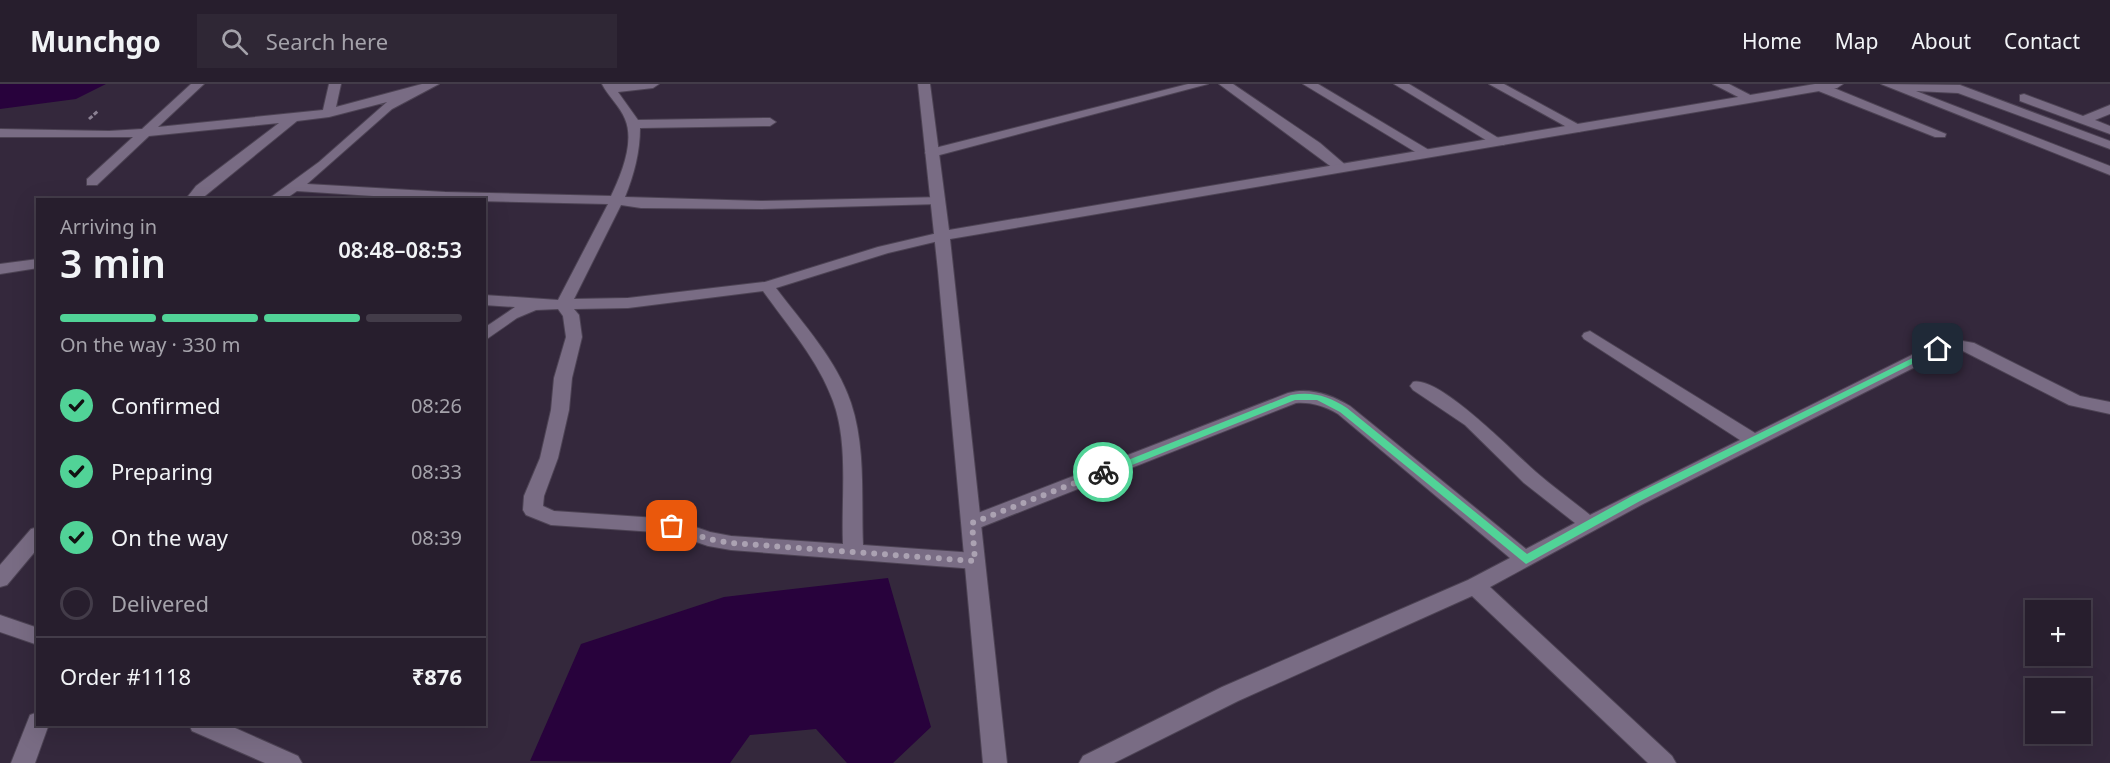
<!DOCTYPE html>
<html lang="en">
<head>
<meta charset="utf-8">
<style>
  :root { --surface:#271e2d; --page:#2f2735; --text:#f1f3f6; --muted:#a4a2aa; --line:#433c49; --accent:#51d397 }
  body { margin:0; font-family:"Noto Sans",sans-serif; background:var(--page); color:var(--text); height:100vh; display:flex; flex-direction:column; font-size:22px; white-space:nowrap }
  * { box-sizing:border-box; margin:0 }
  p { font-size:20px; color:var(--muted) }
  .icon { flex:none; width:33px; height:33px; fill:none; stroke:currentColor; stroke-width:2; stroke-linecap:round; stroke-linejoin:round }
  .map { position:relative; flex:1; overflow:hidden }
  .side { position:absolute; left:36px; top:114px; width:450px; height:528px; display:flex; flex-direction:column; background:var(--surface); border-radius:0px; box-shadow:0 6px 24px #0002,0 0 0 2px var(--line) }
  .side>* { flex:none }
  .fabs { position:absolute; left:2025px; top:516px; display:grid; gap:12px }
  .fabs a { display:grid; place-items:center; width:66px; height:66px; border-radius:0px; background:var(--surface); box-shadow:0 6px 24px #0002,0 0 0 2px var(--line); font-size:30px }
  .pin { position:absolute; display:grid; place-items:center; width:51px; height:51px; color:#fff; margin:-26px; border-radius:12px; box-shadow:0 3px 9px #0006 }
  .courier { position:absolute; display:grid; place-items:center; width:60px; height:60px; margin:-30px; border:4px solid #51d397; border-radius:50%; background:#fff; color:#222; box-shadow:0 2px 8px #0007 }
  .summary em { font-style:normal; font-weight:600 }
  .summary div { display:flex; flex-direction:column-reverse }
  .summary { display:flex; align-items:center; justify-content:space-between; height:102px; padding:0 24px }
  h1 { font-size:39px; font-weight:600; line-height:45px }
  .bar { display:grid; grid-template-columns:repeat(4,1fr); gap:9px 6px; align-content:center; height:72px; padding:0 24px }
  .bar i { height:8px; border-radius:4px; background:var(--line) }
  .bar .current { background:var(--accent) }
  .bar p { grid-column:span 4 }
  .line { display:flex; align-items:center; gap:15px; padding:0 24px; border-top:2px solid var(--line) }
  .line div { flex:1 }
  ol { padding:0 24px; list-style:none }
  li { display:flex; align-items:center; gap:18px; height:66px }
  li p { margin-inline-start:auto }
  li .icon { padding:6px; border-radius:50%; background:var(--accent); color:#111; stroke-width:4 }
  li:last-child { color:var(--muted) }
  li i { width:33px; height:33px; border:3px solid var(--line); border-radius:50% }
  header { display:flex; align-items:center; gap:36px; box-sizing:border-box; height:84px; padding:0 30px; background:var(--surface); border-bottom:2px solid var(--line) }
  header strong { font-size:28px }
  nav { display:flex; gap:33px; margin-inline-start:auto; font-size:21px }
  .search { width:420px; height:54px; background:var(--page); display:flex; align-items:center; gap:15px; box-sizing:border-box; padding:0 21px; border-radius:0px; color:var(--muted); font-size:22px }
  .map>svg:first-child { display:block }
</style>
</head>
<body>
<header>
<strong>Munchgo</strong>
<div class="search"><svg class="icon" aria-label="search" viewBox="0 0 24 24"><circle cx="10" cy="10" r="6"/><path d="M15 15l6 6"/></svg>Search here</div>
<nav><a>Home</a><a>Map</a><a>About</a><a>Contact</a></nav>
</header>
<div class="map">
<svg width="2110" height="679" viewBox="0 0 2110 679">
  <rect width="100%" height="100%" fill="#34283c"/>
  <!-- water -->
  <path fill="#28023c" d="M0,0H106L76,15L0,25Z
    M888,494L931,643L893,679H847L816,645L750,651L730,679L530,677L581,560L724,513Z"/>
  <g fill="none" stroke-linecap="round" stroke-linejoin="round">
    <!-- street casing -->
    <g stroke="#4d4354" stroke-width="2">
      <path id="street" d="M191,0H204L158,43L323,26L329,0H341L336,23L422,0H439L392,25L307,100L445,108L611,112C621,91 635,58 625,35C620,22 608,12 602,0H659L653,4L618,8L638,36L770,34L776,38L770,42L640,44C640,68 634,91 625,113L761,117L943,113L945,116L938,120L761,125L641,124L621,121L574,215L628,214L765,198L878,163L942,148L947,149L949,152L947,155L888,169L776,204C803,240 837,276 851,319C866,364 861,415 863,461L975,469L982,472L985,477L982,482L975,485L731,466L708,462L670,449L551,441L526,431L523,426L524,412L540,374L551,326L554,294L566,253L563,232L558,225L536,226L517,234L484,257V244L515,223L484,221V211L558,216L608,120L434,116L297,107L284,116H267L319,78L387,18L329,33L297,37L200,116H185L196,102L279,39L149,52L97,101H87V95L133,53H0V45L109,47L142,45ZM763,207C788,242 818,276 833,317C849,360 841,414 843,460L731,452L710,448L672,435L554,427L543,422L544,412L558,374L569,326L572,294L582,253L579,231L574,225L628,224Z
        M1188,0H1208L932,73L925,69L927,66Z
        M1219,0H1233L1320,59L1349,84L1342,88L1337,87Z
        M1303,0H1318L1434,69L1427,73L1422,72Z
        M1394,0H1409L1505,58L1504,61H1494Z
        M1489,0H1504L1585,44L1579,48L1574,47Z
        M1713,0H1729L1758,15L1748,18Z
        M1818,0H1824L1946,50L1945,53H1935L1816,6L1814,3Z
        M1881,0L1960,1L2110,57V65L1958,9L1916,7L2110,82V91Z
        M2024,10L2083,32L2110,21V30L2095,36L2110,42V50L2020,17V11Z
        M38,175V184L0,190V180Z
        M1590,247L1755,349L1932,261L1957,256L1974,259L2080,312L2110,318V330L2069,321L1963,267L1943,269L1643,420L1490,503L1672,672L1676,679H1648L1472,512L1238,617L1114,679H1079L1083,672L1222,603L1468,496L1510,474L1338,330C1324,322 1312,318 1296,319L979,444H965L962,439L965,434L1288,309C1309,303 1332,311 1350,322L1526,465L1575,439L1524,399L1465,341L1413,306L1410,302L1413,298C1439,291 1515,370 1536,388C1553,403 1573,417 1590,431L1740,356L1584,255L1582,252L1584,249Z
        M38,443V464L7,501L0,503V481L31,445Z
        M0,531L38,544V561L0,548Z
        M38,628V640H49L35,679H11L30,631Z
        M189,640H226L298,672L302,679H265L192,647Z"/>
    </g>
    <!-- secondary casing -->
    <g stroke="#4d4354" stroke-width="2">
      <path id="secondary" d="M918,0H930L949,146L1815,0H1843L1837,4L950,155L1007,679H983L938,187Z"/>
    </g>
    <!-- path -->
    <path stroke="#8b8193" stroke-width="3" stroke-dasharray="4.5 2" stroke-linecap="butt" d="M89,35L98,27"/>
    <!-- street -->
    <use href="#street" fill="#796c84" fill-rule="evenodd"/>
    <!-- secondary -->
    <use href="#secondary" fill="#796c84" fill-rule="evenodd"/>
  </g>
  <!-- route -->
  <path fill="#51d397" d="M1935,263L1942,265L1640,417L1526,480L1340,328L1317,316H1295L1107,391L1098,388L1291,311C1312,307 1329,312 1347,324L1527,470L1632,412Z"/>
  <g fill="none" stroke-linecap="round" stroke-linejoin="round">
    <!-- done -->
    <path stroke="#aba2b2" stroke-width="6" stroke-dasharray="0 10.8" d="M672,442L708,455L731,459L975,477L972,439L1103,388"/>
  </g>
</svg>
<div class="fabs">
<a>+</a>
<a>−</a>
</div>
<div class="pin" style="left:672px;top:442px;background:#ea580c"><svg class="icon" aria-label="bag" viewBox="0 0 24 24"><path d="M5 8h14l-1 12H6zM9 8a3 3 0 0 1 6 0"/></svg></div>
<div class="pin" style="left:1938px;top:265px;background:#1f2937"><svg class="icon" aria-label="home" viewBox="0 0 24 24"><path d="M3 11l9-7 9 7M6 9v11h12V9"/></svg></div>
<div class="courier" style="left:1103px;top:388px"><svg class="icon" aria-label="bike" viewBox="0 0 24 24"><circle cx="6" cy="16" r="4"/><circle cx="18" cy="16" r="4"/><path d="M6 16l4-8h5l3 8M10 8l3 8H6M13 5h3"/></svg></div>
<section class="side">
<div class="summary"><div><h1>3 min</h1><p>Arriving in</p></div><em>08:48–08:53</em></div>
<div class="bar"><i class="current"></i><i class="current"></i><i class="current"></i><i></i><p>On the way · 330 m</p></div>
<ol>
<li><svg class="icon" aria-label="check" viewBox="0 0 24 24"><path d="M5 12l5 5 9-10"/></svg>Confirmed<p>08:26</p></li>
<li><svg class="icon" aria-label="check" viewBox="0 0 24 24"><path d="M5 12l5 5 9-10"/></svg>Preparing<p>08:33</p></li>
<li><svg class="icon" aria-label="check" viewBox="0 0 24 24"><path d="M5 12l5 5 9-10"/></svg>On the way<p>08:39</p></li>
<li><i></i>Delivered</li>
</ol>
<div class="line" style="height:78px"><div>Order #1118</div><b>₹876</b></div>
</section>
</div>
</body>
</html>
